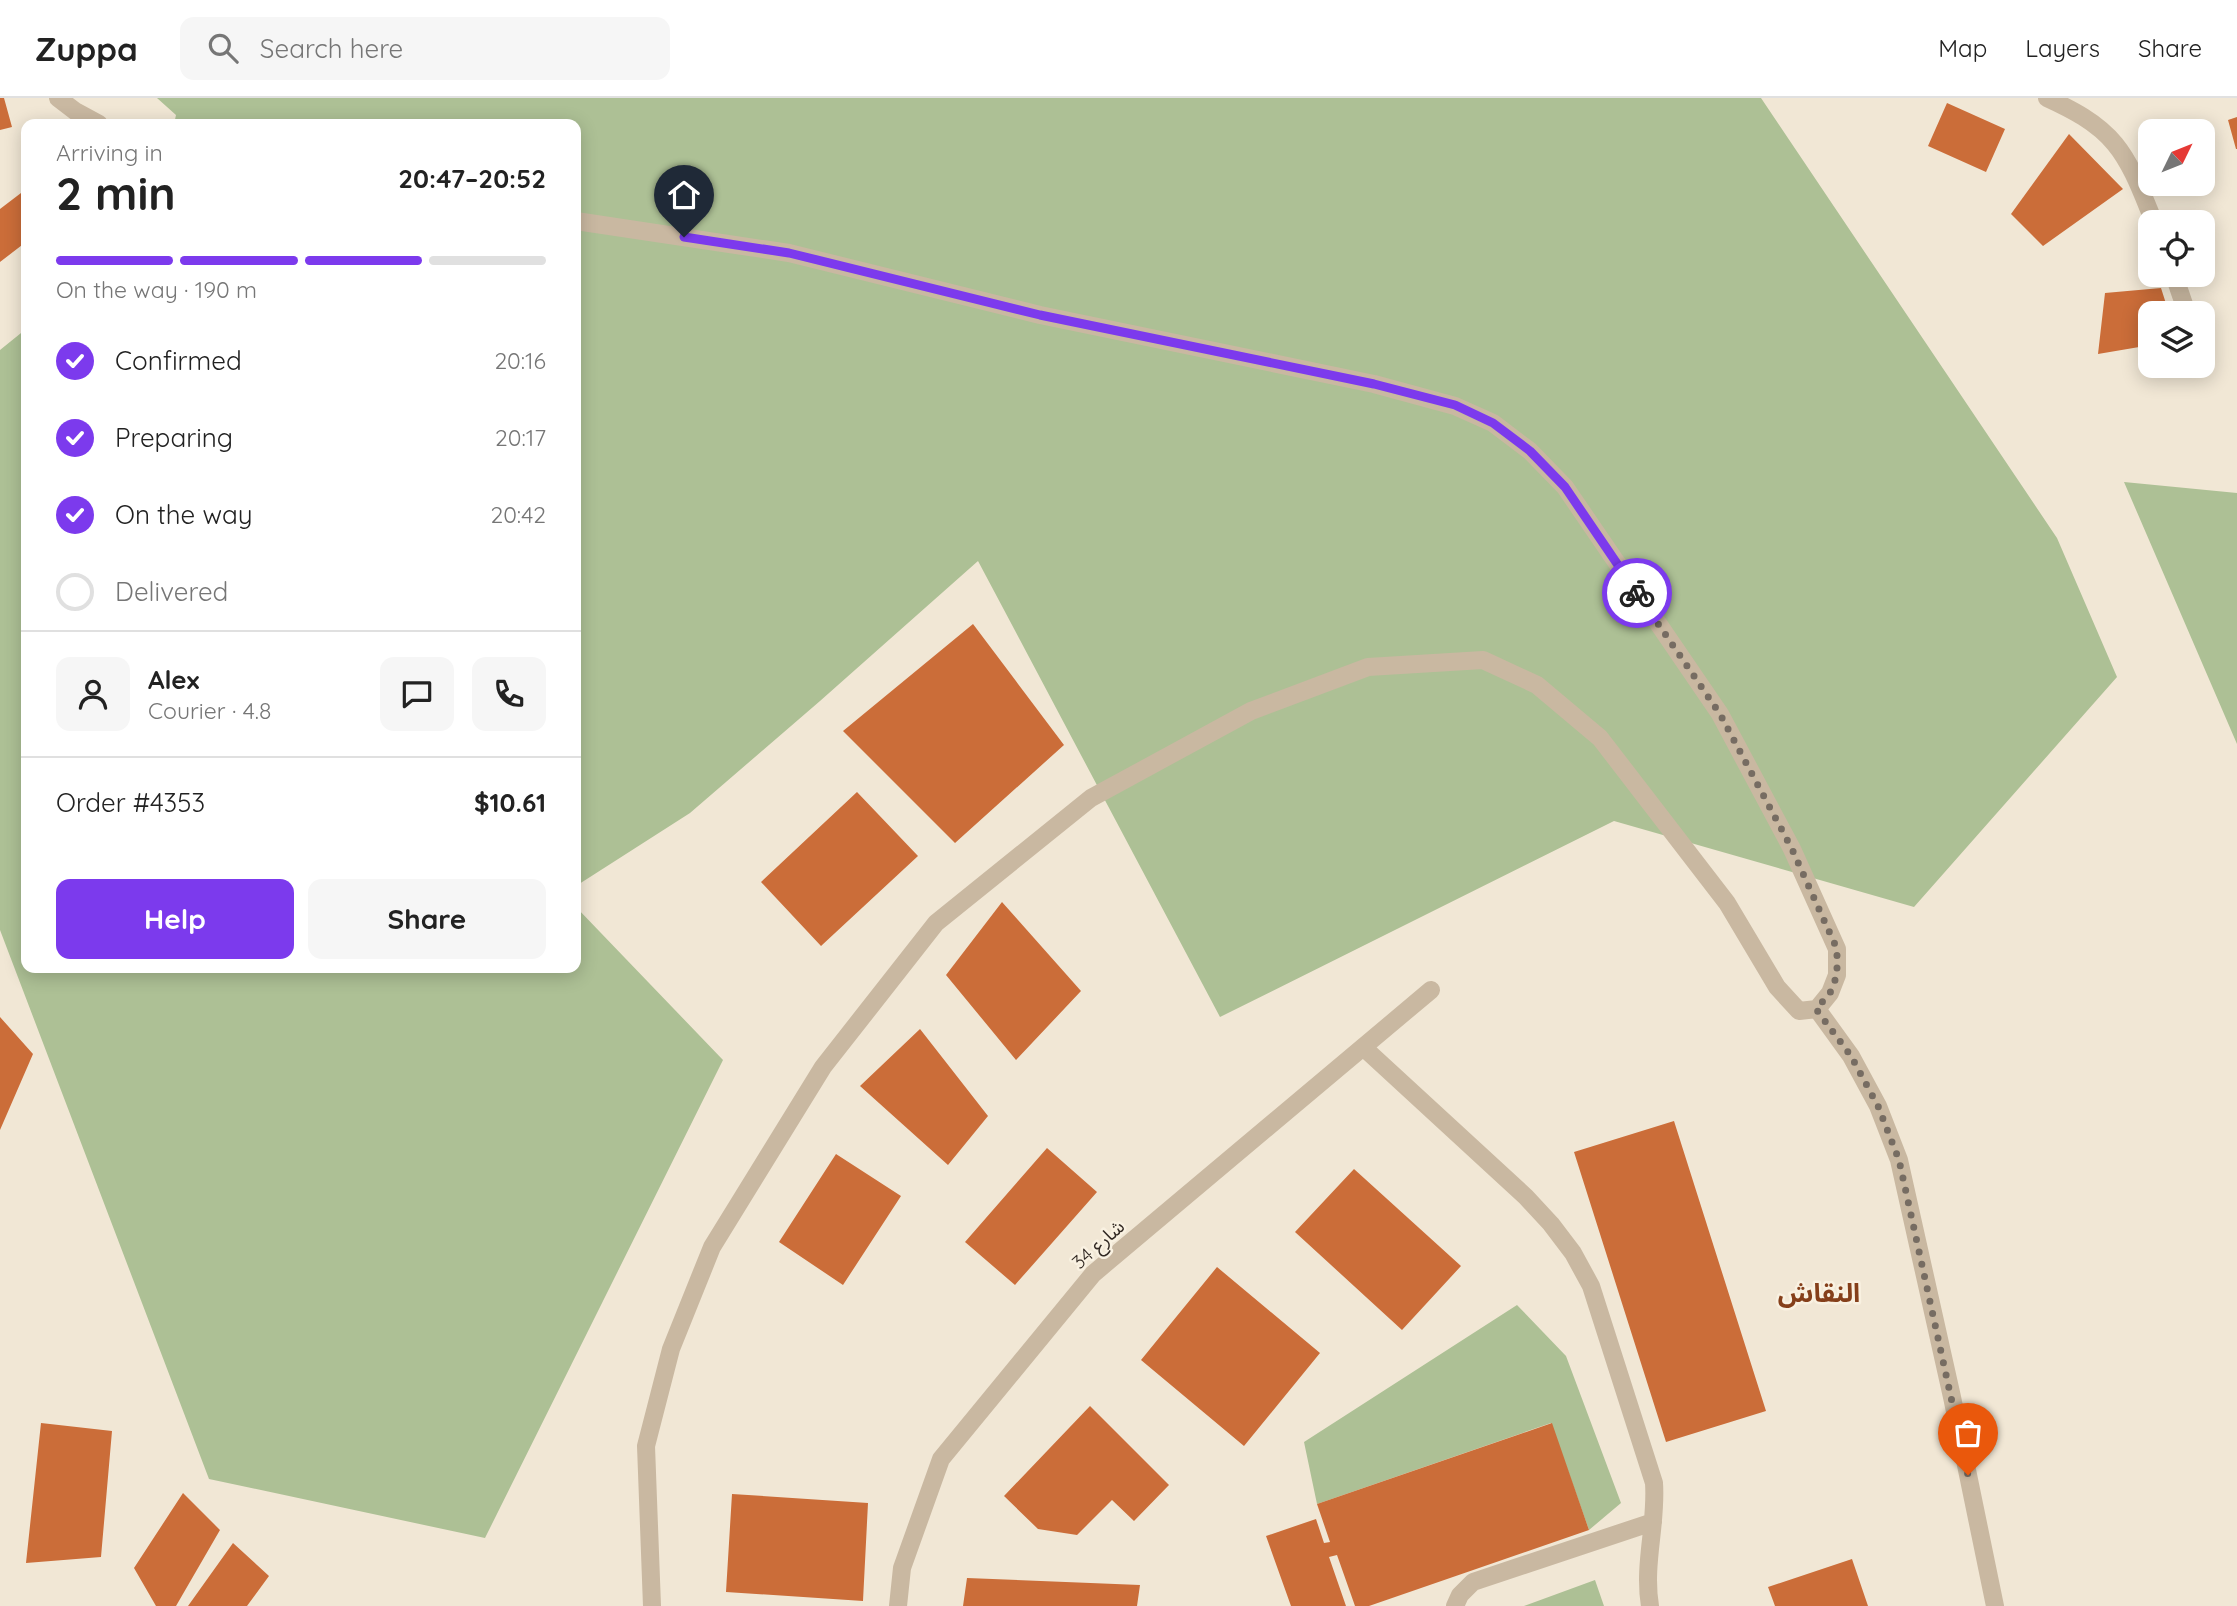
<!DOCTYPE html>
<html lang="en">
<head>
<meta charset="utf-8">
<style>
  :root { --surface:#fff; --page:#f6f6f6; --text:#222; --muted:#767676; --line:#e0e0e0; --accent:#7c3aed }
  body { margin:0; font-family:Quicksand,"Noto Sans Arabic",sans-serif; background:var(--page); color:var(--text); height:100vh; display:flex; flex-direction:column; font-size:26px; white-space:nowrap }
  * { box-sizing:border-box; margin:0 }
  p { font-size:23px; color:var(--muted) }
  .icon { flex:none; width:38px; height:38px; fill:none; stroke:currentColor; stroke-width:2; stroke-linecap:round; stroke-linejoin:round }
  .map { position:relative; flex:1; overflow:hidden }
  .panel { position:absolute; left:21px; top:21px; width:560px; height:854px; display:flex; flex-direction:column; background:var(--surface); border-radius:14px; box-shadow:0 4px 18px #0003 }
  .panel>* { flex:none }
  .needle { width:46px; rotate:47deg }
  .buttons { position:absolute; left:2138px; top:21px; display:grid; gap:14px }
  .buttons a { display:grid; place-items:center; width:77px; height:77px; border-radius:14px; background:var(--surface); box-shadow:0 4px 18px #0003; font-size:35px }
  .pin { position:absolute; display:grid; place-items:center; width:60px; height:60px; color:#fff; margin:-72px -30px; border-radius:50% 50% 50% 0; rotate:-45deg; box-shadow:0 0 7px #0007 }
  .pin .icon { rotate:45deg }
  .courier { position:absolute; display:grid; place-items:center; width:70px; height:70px; margin:-35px; border:5px solid #7c3aed; border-radius:50%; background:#fff; color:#222; box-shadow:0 2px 9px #0007 }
  .summary em { font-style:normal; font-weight:700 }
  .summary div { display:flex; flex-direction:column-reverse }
  .summary { display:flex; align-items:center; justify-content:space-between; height:119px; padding:0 35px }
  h1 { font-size:46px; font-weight:700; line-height:52px }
  .bar { display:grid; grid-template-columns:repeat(4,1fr); gap:10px 7px; align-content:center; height:84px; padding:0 35px }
  .bar i { height:9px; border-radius:5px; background:var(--line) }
  .bar .active { background:var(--accent) }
  .bar p { grid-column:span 4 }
  .line { display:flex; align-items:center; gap:18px; padding:0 35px; border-top:2px solid var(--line) }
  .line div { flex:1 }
  .round { display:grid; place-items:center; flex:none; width:74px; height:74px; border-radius:14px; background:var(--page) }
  ol { padding:0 35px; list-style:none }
  li { display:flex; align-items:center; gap:21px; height:77px }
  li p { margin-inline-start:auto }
  li .icon { padding:7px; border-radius:50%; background:var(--accent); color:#fff; stroke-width:4 }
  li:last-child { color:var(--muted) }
  li i { width:38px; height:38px; border:4px solid var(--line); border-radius:50% }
  .primary-button { display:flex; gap:14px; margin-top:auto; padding:14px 35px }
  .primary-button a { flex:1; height:80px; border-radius:14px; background:var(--accent); color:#fff; font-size:28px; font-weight:700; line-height:80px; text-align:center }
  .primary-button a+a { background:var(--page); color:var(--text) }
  header { display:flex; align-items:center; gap:42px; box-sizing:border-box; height:98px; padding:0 35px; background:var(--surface); border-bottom:2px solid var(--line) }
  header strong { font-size:33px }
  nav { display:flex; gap:38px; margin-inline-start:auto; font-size:24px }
  .search { width:490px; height:63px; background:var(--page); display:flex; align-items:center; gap:18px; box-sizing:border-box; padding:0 24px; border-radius:14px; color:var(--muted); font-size:26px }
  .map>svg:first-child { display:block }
</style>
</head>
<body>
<header>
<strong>Zuppa</strong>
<div class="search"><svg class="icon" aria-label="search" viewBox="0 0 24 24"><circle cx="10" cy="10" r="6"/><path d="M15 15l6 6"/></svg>Search here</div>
<nav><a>Map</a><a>Layers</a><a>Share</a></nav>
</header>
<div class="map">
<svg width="2237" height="1508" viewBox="0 0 2237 1508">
  <rect width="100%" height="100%" fill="#f1e7d5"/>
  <!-- green -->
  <path fill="#adc095" d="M157,0H1761L2057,440L2117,579L1914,809L1614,723L1220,919L978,463L820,603L690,715L576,788V26H174L176,17Z
    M26,231V870H576V809L723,962L485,1440L209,1381L0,832V252Z
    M2124,384L2237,395V646Z
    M1517,1207L1566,1258L1621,1405L1589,1432L1551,1325L1317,1406L1304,1344Z
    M1595,1482L1604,1508H1524Z"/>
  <!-- building -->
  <path fill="#cb6d39" d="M0,0H4L12,29L0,32Z
    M1947,5L2005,31L1986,74L1928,48Z
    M2237,19V51H2236L2228,22Z
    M2069,36L2123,91L2043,148L2011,116Z
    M21,95L26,101V144L0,164V111Z
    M2161,190L2169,215H2151V247L2098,256L2105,195Z
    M973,526L1064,647L955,745L843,633Z
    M857,694L918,758L821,848L761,784Z
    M1002,804L1081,893L1016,962L946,877Z
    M0,919L33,956L0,1032Z
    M920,931L988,1018L948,1067L860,988Z
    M1674,1023L1766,1313L1666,1344L1574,1054Z
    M1047,1050L1097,1094L1015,1187L965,1144Z
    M836,1056L901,1098L843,1187L779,1144Z
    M1354,1071L1461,1168L1402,1232L1295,1134Z
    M1217,1169L1320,1255L1244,1348L1141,1262Z
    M1090,1308L1169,1387L1134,1423L1112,1402L1077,1437L1038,1431L1004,1398Z
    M41,1325L112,1333L101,1459L26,1465Z
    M1552,1325L1589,1432L1369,1508H1355L1337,1457L1329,1459L1346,1508H1291L1266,1438L1316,1421L1324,1445L1330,1444L1317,1406Z
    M183,1395L220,1432L176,1508H156L134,1470Z
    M732,1396L868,1405L863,1503L726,1494Z
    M233,1445L269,1478L247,1508H188Z
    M1852,1461L1868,1508H1775L1768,1489Z
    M967,1480L1140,1487L1137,1508H963Z"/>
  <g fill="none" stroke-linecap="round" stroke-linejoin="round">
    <!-- minor -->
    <path stroke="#c9b8a1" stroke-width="18" d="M58,0L75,13L99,26
      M2047,0C2071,11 2097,24 2115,46C2133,68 2143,98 2154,124
      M576,123L789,155L1040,217L1374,286L1455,308L1493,325L1530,353L1565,389L1720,616L1792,751L1837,851V877L1830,895L1817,911L1799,913L1777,889L1727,805L1600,640L1537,587L1483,562L1368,569L1251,613L1091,700L936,825L823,969L712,1149L671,1251L646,1348L652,1508
      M2174,177L2187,215
      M1817,911L1851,958L1878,1008L1899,1062L1952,1299L1995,1508
      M1363,949L1526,1099L1551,1126L1573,1155L1591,1188L1654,1385C1657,1426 1643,1466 1650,1508
      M898,1508L902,1470L941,1361L1093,1176L1431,892
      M1455,1508L1460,1497L1473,1484L1653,1424"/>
  </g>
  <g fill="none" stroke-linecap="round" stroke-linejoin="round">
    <!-- done -->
    <path stroke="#766c62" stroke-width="7" stroke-dasharray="0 12.6" d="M1637,495L1720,616L1792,751L1837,851V877L1830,895L1816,911L1851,958L1878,1008L1899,1062L1968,1377"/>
    <!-- route -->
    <path stroke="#7c3aed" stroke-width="9" d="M684,139L789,155L1040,217L1374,286L1455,307L1493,325L1530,353L1565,389L1637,495"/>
  </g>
  <g text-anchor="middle" stroke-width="5" stroke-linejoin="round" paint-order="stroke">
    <!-- street labels -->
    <g font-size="19" fill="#332a24" stroke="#f9f1e1">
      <text transform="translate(1098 1146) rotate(-42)" y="7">شارع 34</text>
    </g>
    <!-- district labels -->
    <g font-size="26" font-weight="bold" fill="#853f1a" stroke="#f9f1e1">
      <text x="1819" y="1204">النقاش</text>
    </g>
  </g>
</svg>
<div class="buttons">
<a><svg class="needle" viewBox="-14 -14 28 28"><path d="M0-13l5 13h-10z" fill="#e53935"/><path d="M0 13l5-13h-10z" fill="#767676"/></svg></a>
<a><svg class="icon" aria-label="locate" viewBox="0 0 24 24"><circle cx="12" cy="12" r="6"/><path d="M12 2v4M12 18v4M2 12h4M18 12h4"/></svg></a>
<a><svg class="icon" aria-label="layers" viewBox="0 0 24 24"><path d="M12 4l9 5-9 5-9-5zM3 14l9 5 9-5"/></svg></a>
</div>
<div class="pin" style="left:1968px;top:1377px;background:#ea580c"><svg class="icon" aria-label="bag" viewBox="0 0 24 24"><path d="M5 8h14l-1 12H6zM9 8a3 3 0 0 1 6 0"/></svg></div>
<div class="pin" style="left:684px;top:139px;background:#1f2937"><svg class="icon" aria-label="home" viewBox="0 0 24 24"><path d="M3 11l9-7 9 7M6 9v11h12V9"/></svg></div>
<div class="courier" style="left:1637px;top:495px"><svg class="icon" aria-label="bike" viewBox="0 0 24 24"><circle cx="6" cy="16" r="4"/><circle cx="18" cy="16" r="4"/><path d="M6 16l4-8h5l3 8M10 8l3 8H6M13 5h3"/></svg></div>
<section class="panel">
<div class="summary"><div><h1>2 min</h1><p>Arriving in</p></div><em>20:47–20:52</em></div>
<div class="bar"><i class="active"></i><i class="active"></i><i class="active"></i><i></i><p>On the way · 190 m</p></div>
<ol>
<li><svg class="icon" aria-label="check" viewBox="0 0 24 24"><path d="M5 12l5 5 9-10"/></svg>Confirmed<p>20:16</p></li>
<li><svg class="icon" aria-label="check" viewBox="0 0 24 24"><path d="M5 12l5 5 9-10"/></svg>Preparing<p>20:17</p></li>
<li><svg class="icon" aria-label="check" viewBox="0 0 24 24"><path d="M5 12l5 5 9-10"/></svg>On the way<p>20:42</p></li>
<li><i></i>Delivered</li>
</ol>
<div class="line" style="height:126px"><a class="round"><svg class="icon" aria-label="person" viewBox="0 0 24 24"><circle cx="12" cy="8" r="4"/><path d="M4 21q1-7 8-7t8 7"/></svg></a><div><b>Alex</b><p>Courier · 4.8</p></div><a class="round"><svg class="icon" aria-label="chat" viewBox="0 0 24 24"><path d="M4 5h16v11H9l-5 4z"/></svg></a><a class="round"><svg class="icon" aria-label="phone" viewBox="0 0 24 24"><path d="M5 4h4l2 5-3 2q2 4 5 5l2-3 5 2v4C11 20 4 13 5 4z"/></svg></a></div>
<div class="line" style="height:91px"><div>Order #4353</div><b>$10.61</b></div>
<div class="primary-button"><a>Help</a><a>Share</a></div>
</section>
</div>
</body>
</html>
